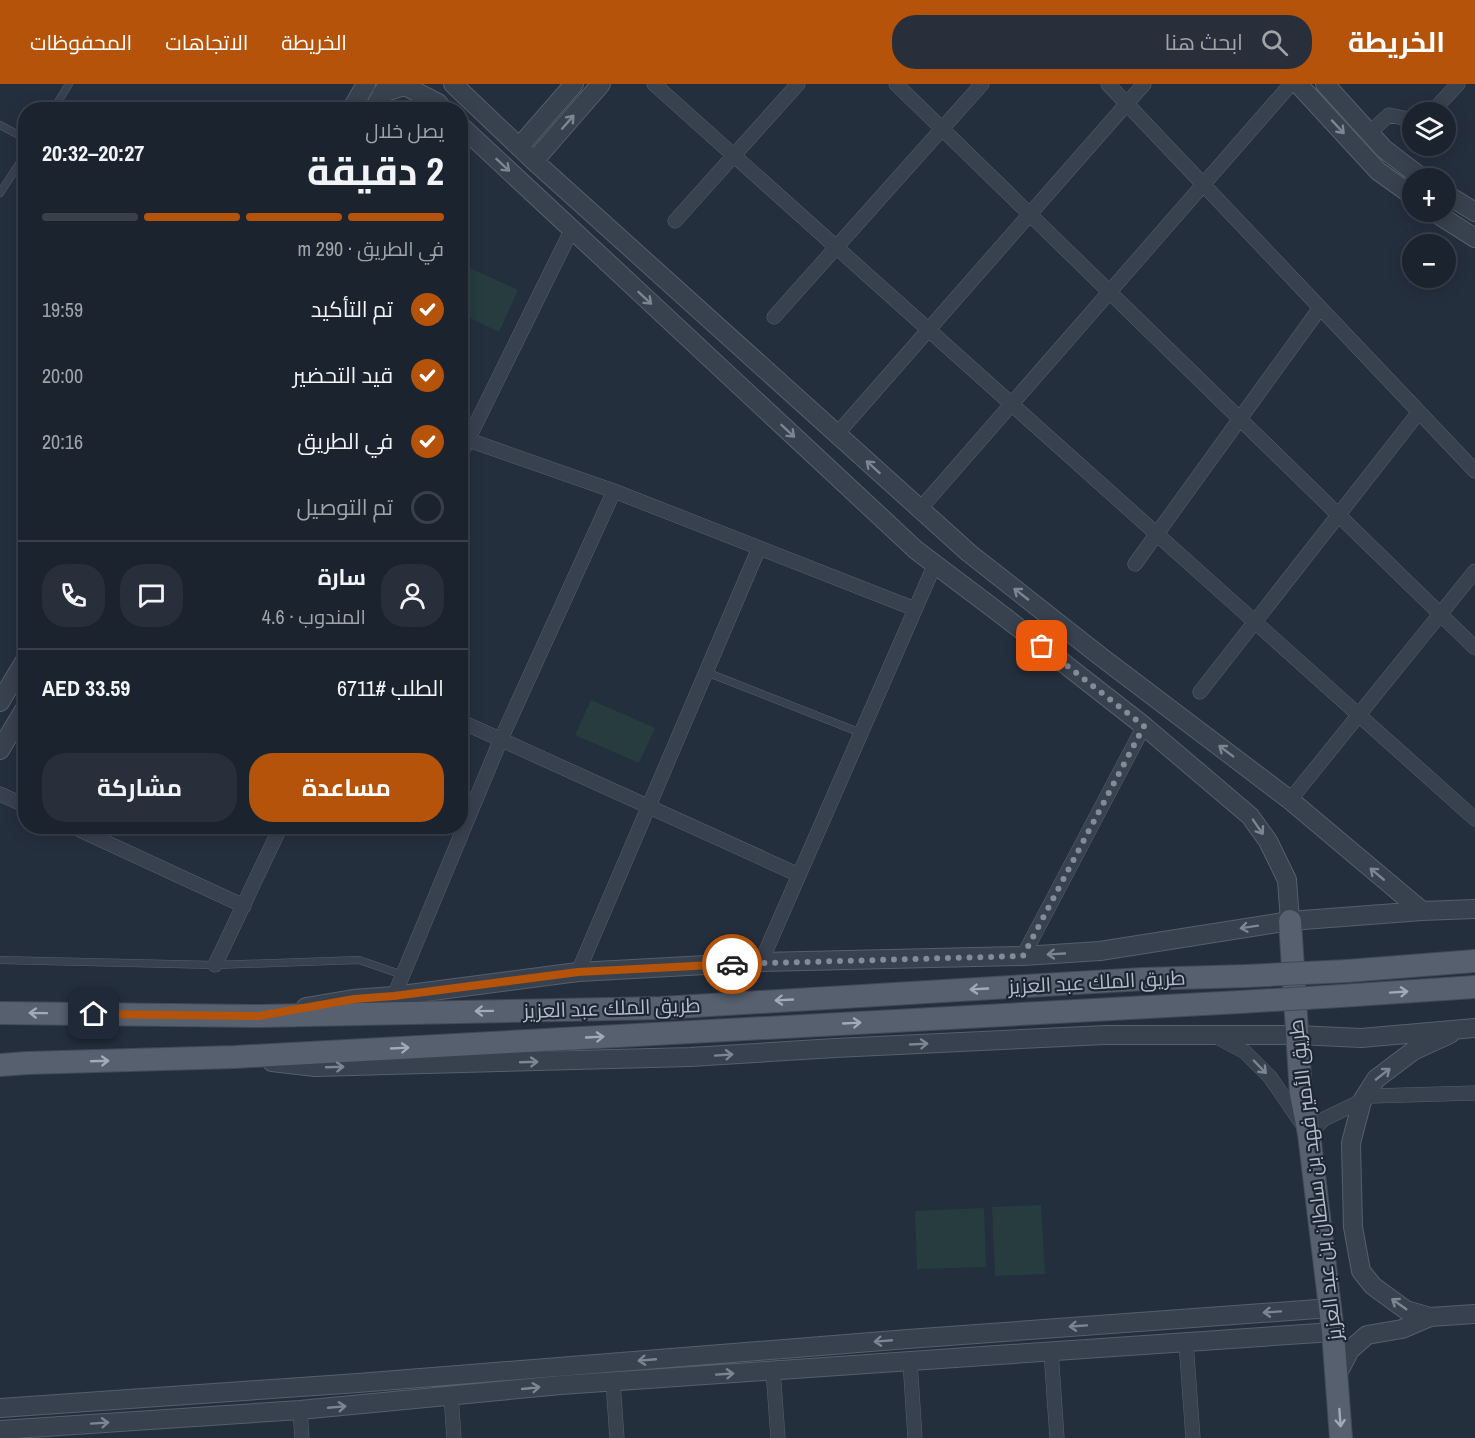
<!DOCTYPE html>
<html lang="ar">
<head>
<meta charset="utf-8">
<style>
  :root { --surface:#1b232e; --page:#282f3a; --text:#f1f3f6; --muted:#a0a4aa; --line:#39404a; --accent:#b45309 }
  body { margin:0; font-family:"Archivo Narrow",Cairo,sans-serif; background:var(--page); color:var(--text); direction:rtl; height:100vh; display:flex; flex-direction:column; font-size:22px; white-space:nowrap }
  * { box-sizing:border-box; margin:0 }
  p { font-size:20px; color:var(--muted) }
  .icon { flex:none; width:33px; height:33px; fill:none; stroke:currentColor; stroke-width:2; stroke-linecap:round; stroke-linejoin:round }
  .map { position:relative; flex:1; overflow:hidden; direction:ltr }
  .side { position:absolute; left:18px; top:18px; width:450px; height:732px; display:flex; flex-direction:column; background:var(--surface); border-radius:24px; box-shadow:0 3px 15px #0003,0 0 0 2px var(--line); direction:rtl }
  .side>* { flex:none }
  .controls { position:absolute; left:1402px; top:18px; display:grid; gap:12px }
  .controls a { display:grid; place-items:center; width:54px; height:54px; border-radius:50%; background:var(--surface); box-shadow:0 3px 15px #0003,0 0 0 2px var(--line); font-size:30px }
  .pin { position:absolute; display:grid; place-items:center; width:51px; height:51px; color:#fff; margin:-26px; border-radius:12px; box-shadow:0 3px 9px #0006 }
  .courier { position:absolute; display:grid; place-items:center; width:60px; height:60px; margin:-30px; border:4px solid #b45309; border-radius:50%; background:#fff; color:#222; box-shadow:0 2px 8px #0007 }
  .summary em { font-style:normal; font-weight:700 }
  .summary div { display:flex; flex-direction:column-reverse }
  .summary { display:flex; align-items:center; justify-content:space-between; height:102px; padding:0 24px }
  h1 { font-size:39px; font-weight:700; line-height:45px }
  .bar { display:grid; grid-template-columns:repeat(4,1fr); gap:9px 6px; align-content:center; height:72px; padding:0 24px }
  .bar i { height:8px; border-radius:4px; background:var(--line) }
  .bar .selected { background:var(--accent) }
  .bar p { grid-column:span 4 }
  .line { display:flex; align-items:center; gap:15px; padding:0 24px; border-top:2px solid var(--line) }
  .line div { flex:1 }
  .round { display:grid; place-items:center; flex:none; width:63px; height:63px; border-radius:24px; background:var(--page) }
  ol { padding:0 24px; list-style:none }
  li { display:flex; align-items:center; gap:18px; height:66px }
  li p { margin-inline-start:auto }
  li .icon { padding:6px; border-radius:50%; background:var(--accent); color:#fff; stroke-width:4 }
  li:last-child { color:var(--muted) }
  li i { width:33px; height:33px; border:3px solid var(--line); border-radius:50% }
  .primary-button { display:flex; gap:12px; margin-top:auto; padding:12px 24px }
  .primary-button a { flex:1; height:69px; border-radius:24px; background:var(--accent); color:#fff; font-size:24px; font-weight:700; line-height:69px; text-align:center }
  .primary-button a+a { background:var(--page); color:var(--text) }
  header { display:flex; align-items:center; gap:36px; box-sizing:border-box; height:84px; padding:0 30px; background:var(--accent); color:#fff }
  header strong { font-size:28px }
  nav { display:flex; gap:33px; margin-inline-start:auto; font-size:21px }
  .search { width:420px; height:54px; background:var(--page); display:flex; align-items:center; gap:15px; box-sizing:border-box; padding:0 21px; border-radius:24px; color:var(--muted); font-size:22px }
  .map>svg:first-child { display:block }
</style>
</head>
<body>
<header>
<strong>الخريطة</strong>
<div class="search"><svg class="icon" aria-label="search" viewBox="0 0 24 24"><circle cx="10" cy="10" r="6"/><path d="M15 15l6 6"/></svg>ابحث هنا</div>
<nav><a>الخريطة</a><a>الاتجاهات</a><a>المحفوظات</a></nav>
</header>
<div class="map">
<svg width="1475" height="1354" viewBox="0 0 1475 1354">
  <rect width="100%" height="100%" fill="#242f3e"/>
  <!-- grass -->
  <path fill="#263c3f" d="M461,180L518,206L499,248L461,230Z
    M591,616L655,644L639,679L575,651Z
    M1041,1121L1045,1190L995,1192L992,1123Z
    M984,1124L986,1183L917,1185L915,1127Z"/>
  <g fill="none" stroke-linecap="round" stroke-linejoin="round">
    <!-- service casing -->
    <g stroke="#565f6c" stroke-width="8">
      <path id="service" d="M53,26L69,0
        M0,41L26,55
        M0,109L26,69
        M706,588L861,649
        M0,876L215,881L359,876L403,891"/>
    </g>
    <!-- minor casing -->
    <g stroke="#565f6c" stroke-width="15">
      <path id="minor" d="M654,0L1475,735
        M896,0L1475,564
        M1108,0L1475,387
        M1432,28L1458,0
        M1369,49L1389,31L1413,36
        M675,137L798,0
        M774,233L982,0
        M837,350L1144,0
        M460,353L614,407L915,525
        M460,372L572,145
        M920,425L1291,0
        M1135,480L1320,224
        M1200,608L1419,328
        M460,637L799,791
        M0,710L26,722
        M1290,716L1475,487
        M71,742L244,822
        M1023,872L1144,642
        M761,878L935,480
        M215,881L281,742
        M578,888L759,464
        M394,912L501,655L614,407
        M1215,952L1245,968L1270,993L1309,1050L1324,1035L1372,1012L1475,1009
        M1186,1258L1193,1354
        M1051,1267L1057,1354
        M910,1277L915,1354
        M773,1286L778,1354
        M613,1298L617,1354
        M451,1312L454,1354
        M300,1326L302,1354"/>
    </g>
    <!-- tertiary casing -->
    <g stroke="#565f6c" stroke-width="20">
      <path id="tertiary" d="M453,0L534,77L969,469L1100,572L1290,716L1422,827
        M1298,0L1378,87L1413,112
        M1325,0L1384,65L1422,94
        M382,9L405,2L438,19L444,26
        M351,26L366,0
        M373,26L388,0
        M460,41L916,466L1006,534L1144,642L1250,732L1268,757L1287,796L1290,837
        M519,63L574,0
        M534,77L601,0
        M1446,110L1475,128
        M1434,128L1475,154
        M0,618L26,575
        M0,666L26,623
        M306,923L353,915L394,912L578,888L761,878L1023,872L1100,867L1290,837L1422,827L1475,825
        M1450,950L1413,967L1376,995L1362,1017L1351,1059L1353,1143L1361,1187L1373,1202L1406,1226L1430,1233L1475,1230
        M272,978L315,983L690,973L835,964L1105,951H1297L1361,954L1475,944
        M1337,1291L1350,1266L1367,1251L1402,1245L1430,1233
        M0,1324L358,1299L908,1255L1331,1224
        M0,1346L300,1326L561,1301L1333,1248"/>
    </g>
    <!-- primary casing -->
    <g stroke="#414a57" stroke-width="24">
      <path id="primary" d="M1290,837L1301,1010L1309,1050L1333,1248L1341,1354
        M1347,887L1475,877
        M1340,912L1475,903
        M0,929L259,932L661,924L1143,895L1247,892
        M0,981L27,979L235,973L1240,918"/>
    </g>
    <!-- service -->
    <use href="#service" stroke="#38414e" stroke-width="7"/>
    <!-- minor -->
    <use href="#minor" stroke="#38414e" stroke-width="14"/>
    <!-- tertiary -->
    <use href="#tertiary" stroke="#38414e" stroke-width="18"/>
    <!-- primary -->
    <use href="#primary" stroke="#56606e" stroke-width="22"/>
    <!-- primary-bridge casing -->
    <g stroke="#414a57" stroke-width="24" stroke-linecap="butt">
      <path id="primary-bridge" d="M1247,892L1347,887
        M1240,918L1340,912"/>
    </g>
    <!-- primary-bridge -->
    <use href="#primary-bridge" stroke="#56606e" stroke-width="22"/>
  </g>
  <!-- one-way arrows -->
  <defs><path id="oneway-shaft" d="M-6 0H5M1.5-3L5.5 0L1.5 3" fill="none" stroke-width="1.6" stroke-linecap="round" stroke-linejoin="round" transform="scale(1.5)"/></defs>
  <g stroke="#7c8592">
    <use href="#oneway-shaft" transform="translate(568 38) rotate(-49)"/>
    <use href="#oneway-shaft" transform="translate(1338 43) rotate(47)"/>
    <use href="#oneway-shaft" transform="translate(503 81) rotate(43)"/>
    <use href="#oneway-shaft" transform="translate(645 214) rotate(43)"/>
    <use href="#oneway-shaft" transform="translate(788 347) rotate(43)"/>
    <use href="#oneway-shaft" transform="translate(873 383) rotate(-138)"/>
    <use href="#oneway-shaft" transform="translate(1021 510) rotate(-142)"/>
    <use href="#oneway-shaft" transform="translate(1226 667) rotate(-143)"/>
    <use href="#oneway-shaft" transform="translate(1258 743) rotate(55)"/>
    <use href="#oneway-shaft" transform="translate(1377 790) rotate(-140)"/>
    <use href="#oneway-shaft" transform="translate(1249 843) rotate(171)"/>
    <use href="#oneway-shaft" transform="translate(1056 870) rotate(177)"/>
    <use href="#oneway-shaft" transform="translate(919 960) rotate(-3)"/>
    <use href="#oneway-shaft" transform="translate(724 971) rotate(-4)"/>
    <use href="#oneway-shaft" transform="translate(529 978) rotate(-2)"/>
    <use href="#oneway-shaft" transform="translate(335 983) rotate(-2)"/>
    <use href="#oneway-shaft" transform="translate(1260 983) rotate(46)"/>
    <use href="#oneway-shaft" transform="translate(1383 990) rotate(-38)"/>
    <use href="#oneway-shaft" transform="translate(1399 1220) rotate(-145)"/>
    <use href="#oneway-shaft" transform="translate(1272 1228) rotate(176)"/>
    <use href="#oneway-shaft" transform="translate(1078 1242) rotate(176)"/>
    <use href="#oneway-shaft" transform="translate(883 1257) rotate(175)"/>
    <use href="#oneway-shaft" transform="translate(647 1276) rotate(175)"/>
    <use href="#oneway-shaft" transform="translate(725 1290) rotate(-4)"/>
    <use href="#oneway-shaft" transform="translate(531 1304) rotate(-6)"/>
    <use href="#oneway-shaft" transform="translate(337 1323) rotate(-5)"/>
    <use href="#oneway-shaft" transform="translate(100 1339) rotate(-4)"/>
  </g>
  <g stroke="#a1aab7">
    <use href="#oneway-shaft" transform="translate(979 905) rotate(177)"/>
    <use href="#oneway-shaft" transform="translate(1399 908) rotate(-4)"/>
    <use href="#oneway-shaft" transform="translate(784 916) rotate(177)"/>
    <use href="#oneway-shaft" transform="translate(484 927) rotate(179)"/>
    <use href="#oneway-shaft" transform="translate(38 929) rotate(-179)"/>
    <use href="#oneway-shaft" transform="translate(852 939) rotate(-3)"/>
    <use href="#oneway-shaft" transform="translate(595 953) rotate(-3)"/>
    <use href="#oneway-shaft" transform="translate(400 964) rotate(-3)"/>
    <use href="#oneway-shaft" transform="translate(100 977) rotate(-2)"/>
    <use href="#oneway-shaft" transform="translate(1340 1334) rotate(86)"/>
  </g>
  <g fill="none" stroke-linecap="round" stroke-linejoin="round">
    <!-- done -->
    <path stroke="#828b98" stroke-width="6" stroke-dasharray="0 10.8" d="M732,880L1023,872L1144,642L1042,562"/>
    <!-- route -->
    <path stroke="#b45309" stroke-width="8" d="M94,930L259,932L354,915L394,912L578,888L732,880"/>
  </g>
  <g text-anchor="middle" stroke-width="4.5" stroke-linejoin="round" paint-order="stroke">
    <!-- street labels -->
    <g font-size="20" fill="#b4bcc9" stroke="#1d2633">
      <text transform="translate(1097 898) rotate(-3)" y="7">طريق الملك عبد العزيز</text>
      <text transform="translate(612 924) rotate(-2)" y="7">طريق الملك عبد العزيز</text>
      <text transform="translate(1315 1096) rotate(-97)" y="7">طريق الأمير فهد بن سلطان بن عبد العزيز</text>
    </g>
  </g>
</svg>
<div class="controls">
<a><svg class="icon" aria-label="layers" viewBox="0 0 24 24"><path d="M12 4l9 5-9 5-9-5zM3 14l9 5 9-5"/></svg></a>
<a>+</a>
<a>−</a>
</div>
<div class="pin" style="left:1042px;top:562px;background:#ea580c"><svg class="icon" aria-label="bag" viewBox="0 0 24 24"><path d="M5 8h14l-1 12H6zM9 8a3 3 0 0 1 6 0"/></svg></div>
<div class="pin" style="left:94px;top:930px;background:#1f2937"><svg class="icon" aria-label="home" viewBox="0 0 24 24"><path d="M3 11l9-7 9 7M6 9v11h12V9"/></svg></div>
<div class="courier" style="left:732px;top:880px"><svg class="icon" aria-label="car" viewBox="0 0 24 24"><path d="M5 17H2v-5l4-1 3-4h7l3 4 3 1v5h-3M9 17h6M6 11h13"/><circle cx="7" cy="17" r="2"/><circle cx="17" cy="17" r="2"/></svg></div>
<section class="side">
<div class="summary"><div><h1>2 دقيقة</h1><p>يصل خلال</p></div><em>20:27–20:32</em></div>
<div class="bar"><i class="selected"></i><i class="selected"></i><i class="selected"></i><i></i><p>في الطريق · 290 m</p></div>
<ol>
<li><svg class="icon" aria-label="check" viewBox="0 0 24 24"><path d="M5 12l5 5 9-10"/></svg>تم التأكيد<p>19:59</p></li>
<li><svg class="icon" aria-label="check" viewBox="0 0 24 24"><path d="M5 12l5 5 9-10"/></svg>قيد التحضير<p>20:00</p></li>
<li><svg class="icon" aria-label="check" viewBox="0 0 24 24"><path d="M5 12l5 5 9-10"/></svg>في الطريق<p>20:16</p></li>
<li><i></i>تم التوصيل</li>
</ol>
<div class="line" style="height:108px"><a class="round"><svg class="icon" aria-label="person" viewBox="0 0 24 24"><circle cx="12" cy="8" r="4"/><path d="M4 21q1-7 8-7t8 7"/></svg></a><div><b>سارة</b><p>المندوب · 4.6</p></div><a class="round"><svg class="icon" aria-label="chat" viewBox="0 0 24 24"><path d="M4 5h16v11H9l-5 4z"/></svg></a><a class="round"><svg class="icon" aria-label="phone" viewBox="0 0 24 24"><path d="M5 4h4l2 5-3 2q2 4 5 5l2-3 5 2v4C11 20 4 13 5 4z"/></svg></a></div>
<div class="line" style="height:78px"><div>الطلب #6711</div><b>AED 33.59</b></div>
<div class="primary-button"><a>مساعدة</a><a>مشاركة</a></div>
</section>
</div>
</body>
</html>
